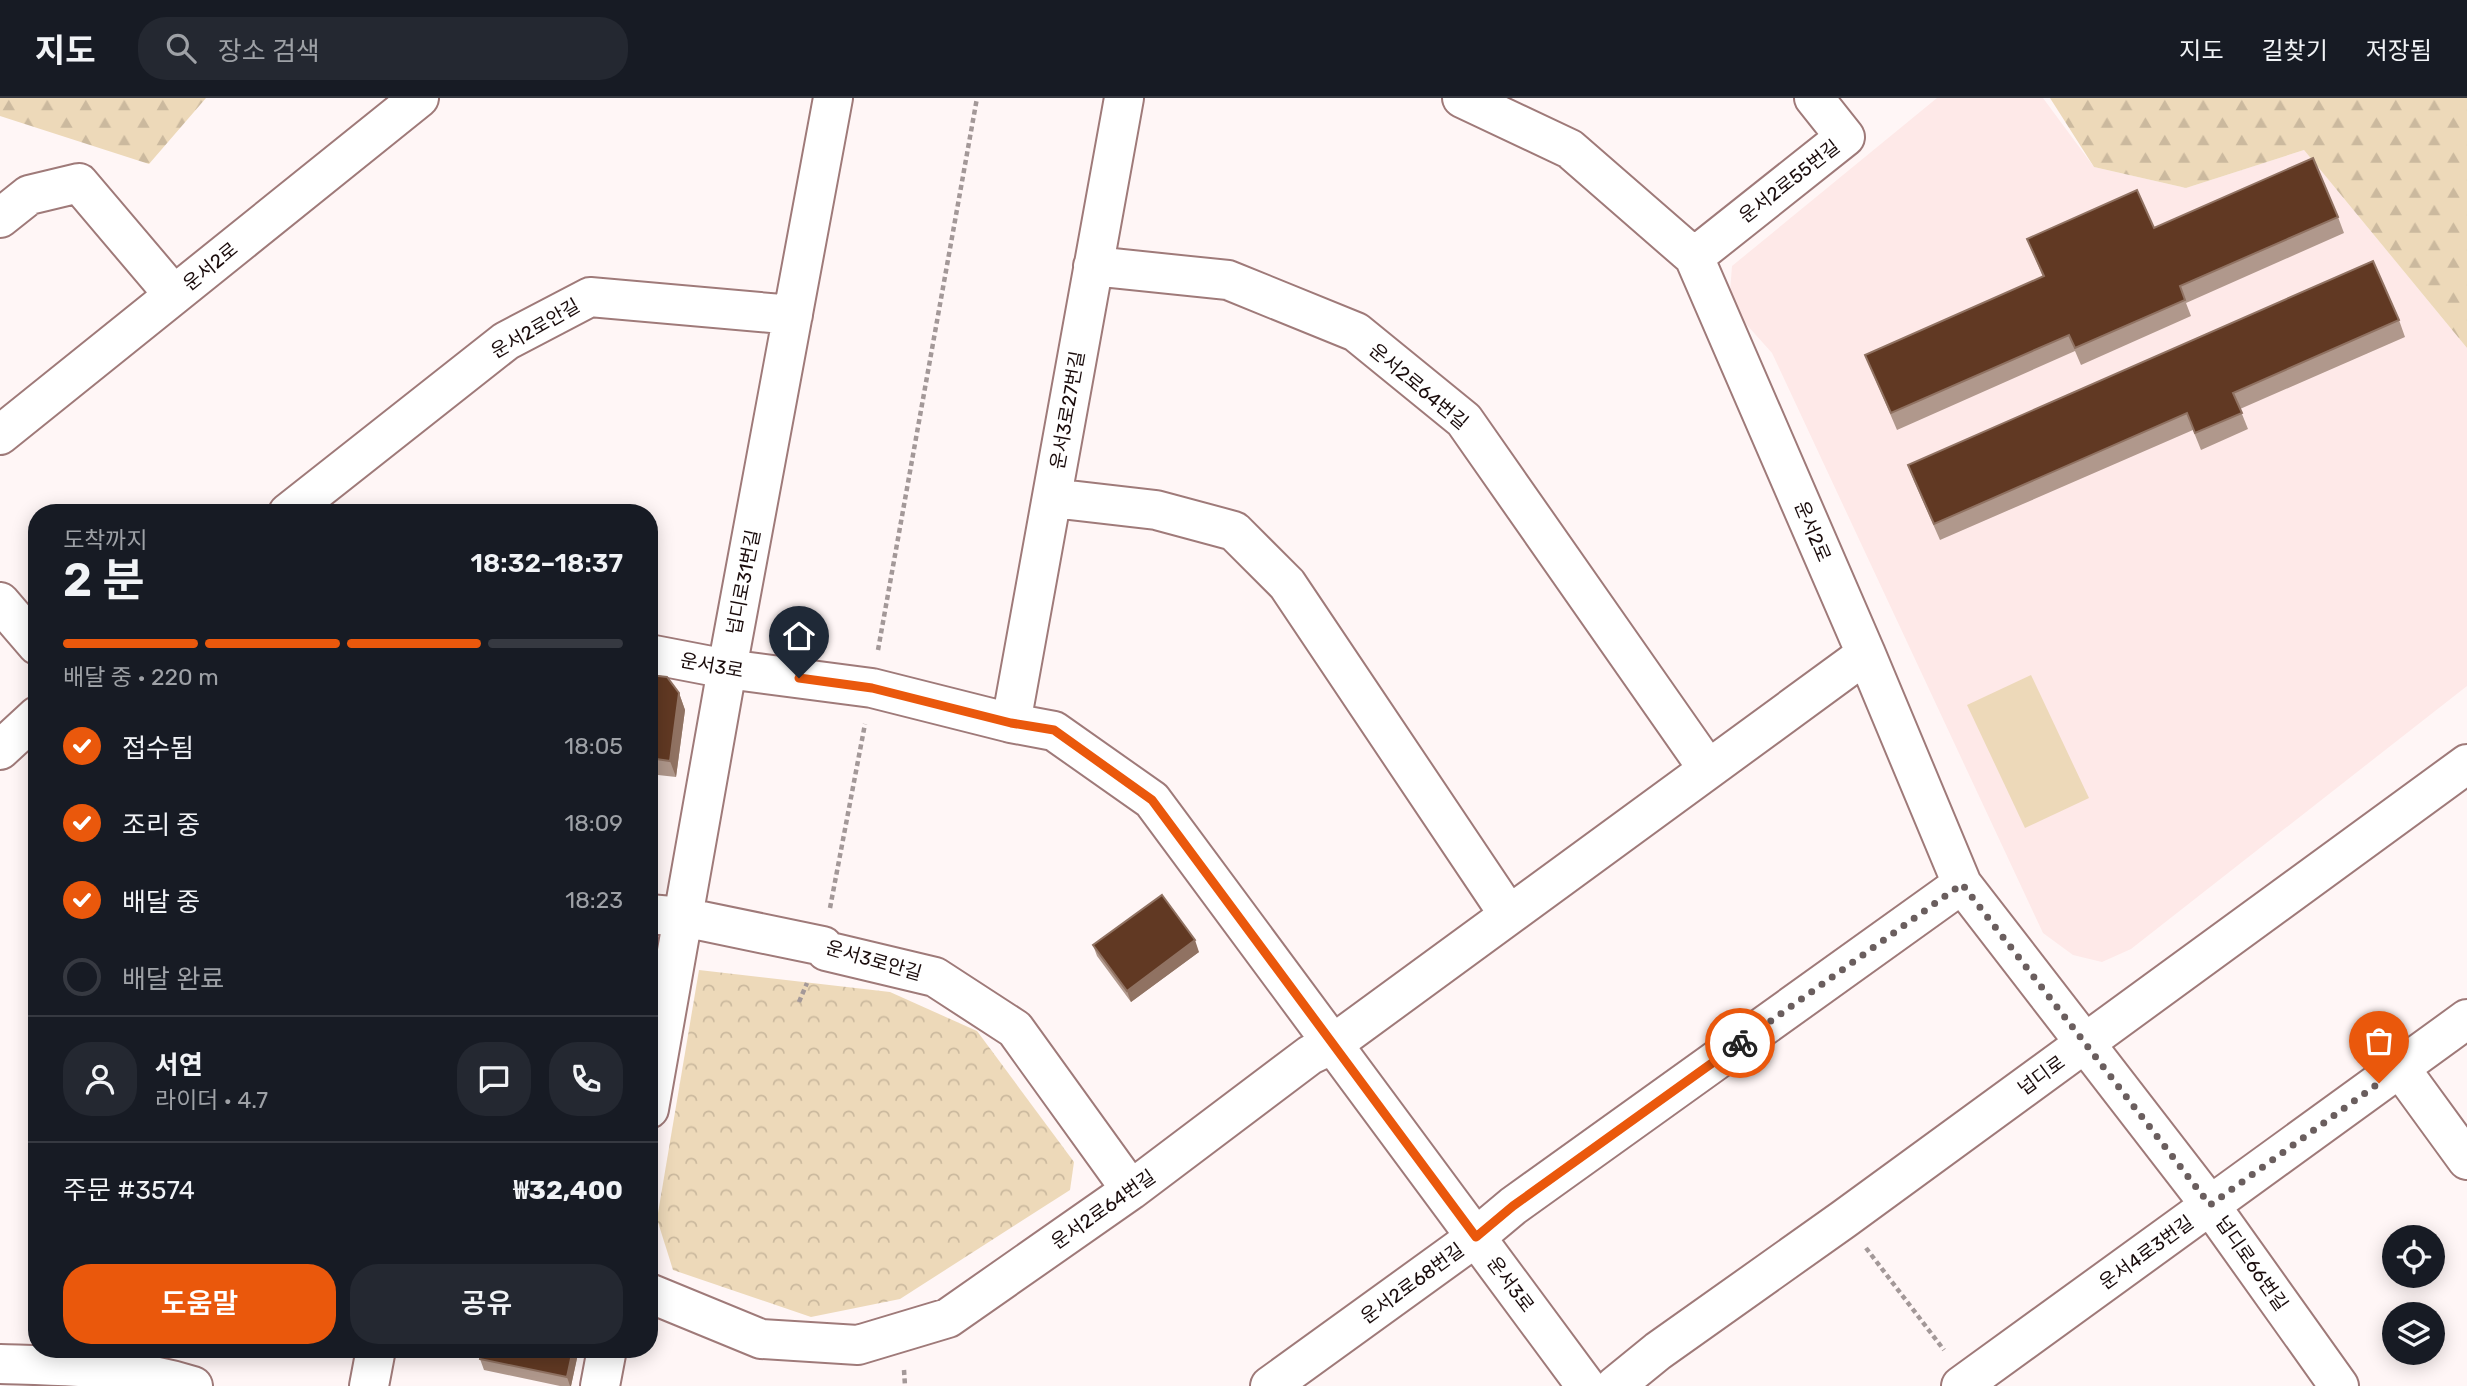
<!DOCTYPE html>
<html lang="ko">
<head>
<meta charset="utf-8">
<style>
  :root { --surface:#171b24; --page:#242831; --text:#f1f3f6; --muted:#9ea1a6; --line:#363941; --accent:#ea580c }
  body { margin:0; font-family:Rubik,"Noto Sans KR",sans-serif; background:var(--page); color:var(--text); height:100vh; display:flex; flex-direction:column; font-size:26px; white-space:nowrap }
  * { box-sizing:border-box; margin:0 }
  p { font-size:23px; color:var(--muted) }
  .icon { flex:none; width:38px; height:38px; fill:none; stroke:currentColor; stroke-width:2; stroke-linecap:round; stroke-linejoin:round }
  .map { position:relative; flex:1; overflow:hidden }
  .panel { position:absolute; left:28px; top:406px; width:630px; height:854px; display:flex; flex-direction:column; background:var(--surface); border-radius:28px; box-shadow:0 4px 18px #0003 }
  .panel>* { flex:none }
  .fabs { position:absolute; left:2382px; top:1127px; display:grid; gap:14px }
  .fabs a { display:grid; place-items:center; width:63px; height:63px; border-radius:50%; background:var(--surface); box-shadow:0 4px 18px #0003; font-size:35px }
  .pin { position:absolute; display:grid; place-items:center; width:60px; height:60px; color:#fff; margin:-72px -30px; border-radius:50% 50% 50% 0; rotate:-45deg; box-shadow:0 0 7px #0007 }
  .pin .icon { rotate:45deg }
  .courier { position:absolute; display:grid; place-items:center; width:70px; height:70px; margin:-35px; border:5px solid #ea580c; border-radius:50%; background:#fff; color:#222; box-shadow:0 2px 9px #0007 }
  .overview em { font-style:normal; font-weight:600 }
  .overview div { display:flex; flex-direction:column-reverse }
  .overview { display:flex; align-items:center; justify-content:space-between; height:119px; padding:0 35px }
  h1 { font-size:46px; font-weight:600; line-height:52px }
  .bar { display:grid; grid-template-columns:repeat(4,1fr); gap:10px 7px; align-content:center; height:84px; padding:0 35px }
  .bar i { height:9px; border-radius:5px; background:var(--line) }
  .bar .active { background:var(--accent) }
  .bar p { grid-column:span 4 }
  .line { display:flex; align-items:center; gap:18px; padding:0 35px; border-top:2px solid var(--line) }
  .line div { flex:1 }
  .round { display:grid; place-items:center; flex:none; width:74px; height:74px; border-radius:28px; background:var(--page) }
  ol { padding:0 35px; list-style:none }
  li { display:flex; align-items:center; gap:21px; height:77px }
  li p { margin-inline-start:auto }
  li .icon { padding:7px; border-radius:50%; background:var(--accent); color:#fff; stroke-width:4 }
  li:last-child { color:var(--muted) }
  li i { width:38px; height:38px; border:4px solid var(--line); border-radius:50% }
  .cta { display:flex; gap:14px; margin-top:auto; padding:14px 35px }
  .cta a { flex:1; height:80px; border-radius:28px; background:var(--accent); color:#fff; font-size:28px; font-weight:600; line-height:80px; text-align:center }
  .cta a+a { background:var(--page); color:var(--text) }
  header { display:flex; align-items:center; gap:42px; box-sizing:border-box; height:98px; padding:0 35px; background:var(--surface); border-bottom:2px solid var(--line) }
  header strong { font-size:33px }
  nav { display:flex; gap:38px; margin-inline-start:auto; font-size:24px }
  .search { width:490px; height:63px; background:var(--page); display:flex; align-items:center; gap:18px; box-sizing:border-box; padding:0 24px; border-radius:28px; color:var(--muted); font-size:26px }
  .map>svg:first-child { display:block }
</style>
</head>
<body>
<header>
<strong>지도</strong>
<div class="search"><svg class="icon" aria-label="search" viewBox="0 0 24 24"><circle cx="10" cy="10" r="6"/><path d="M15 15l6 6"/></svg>장소 검색</div>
<nav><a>지도</a><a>길찾기</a><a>저장됨</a></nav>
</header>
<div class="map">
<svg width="2467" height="1288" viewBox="0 0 2467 1288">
  <defs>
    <pattern id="forest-firs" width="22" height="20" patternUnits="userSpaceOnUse" patternTransform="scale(1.75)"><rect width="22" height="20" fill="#edd9b9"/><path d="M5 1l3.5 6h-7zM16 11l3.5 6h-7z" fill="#cbb99e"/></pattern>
    <pattern id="park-crowns" width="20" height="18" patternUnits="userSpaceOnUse" patternTransform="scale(1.75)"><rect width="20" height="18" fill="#edd9b9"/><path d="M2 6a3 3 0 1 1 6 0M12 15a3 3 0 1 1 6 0" fill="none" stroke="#cbb99e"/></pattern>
  </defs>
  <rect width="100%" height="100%" fill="#fff6f6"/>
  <!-- built -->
  <path fill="#fee9e8" d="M1937,0H2043L2094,69L2186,90L2304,52L2467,250V588L2131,851L2102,864L2073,857L2043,835L1772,255L1729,207L1732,168Z"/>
  <!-- forest -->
  <path fill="url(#forest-firs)" d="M0,0H206L149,66L0,18Z
    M2050,0H2467V250L2304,52L2186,90L2094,69Z"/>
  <!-- park -->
  <path fill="url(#park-crowns)" d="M699,872L890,894L977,933L1074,1064L1070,1092L900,1201L811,1219L673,1172L657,1121Z"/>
  <!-- garden -->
  <path fill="#edd9b9" d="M2031,577L2089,700L2025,730L1967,607Z"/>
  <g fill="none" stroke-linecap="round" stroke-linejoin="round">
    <!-- minor casing -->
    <g stroke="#9f7a79" stroke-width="42">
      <path id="minor" d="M1462,0L1570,51L1694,159L1866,556L1962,786L2210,1107L2339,1288
        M0,120L29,97L79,85L174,197
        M1694,159L1845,39L1814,0
        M1093,168L1228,182L1356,234L1464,322L1708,671
        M0,337L419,0
        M1052,400L1156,412L1234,433L1287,486L1509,817
        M288,415L506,243L590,199L793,217
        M0,504L37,547
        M649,556L727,571L872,590L1011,625L1054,633L1152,702L1586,1288
        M1011,625L1124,0
        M0,652L37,618
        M649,816L683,819L823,848L826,853L935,879L1015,931L1131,1092
        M2400,970L2467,1062
        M649,1011L727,571L833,0
        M649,1195L761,1241L858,1247L948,1220L1131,1092L1310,957L1333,946L1866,556
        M0,1266C64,1268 131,1268 193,1288
        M369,1288L376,1251
        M600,1288L607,1251
        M1270,1288L1476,1139L1513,1108L1962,786
        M1961,1288L2467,921"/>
    </g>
    <!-- tertiary casing -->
    <g stroke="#9f7a79" stroke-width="42">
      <path id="tertiary" d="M1615,1288L1658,1253L1844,1121L2467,666"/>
    </g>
    <!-- path -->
    <path stroke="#a39898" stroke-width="4.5" stroke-dasharray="5 3.5" stroke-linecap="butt" d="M878,552L977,0
      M830,810L865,626
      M799,904L807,885
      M1866,1150L1944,1252
      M904,1272L905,1288"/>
    <!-- minor -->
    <use href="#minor" stroke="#fff" stroke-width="38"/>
    <!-- tertiary -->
    <use href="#tertiary" stroke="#fff" stroke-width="38"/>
  </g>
  <!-- wall -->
  <path fill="#b0988c" d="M2338,119L2344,135L2186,205L2191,218L2081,267L2075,253L1897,332L1865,257L2043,179L2027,141L2154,130Z
    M2399,222L2405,239L2240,311L2248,331L2201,352L2193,332L1940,442L1914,383L1908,367Z
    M649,577L679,595L685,612L676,679L649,676Z
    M1093,847L1199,854L1131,904L1097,858Z
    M579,1251L571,1288H560L484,1272L480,1261Z"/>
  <!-- shaded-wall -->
  <path fill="#907262" d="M679,595L685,612L676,679L670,663Z
    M1195,842L1199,854L1131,904L1127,893Z
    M573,1251H579L571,1288H570L567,1279Z"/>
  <!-- building -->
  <path fill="#613923" stroke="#907262" stroke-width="2" d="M2313,60L2338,119L2180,188L2185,202L2075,250L2069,237L1891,315L1865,257L2044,178L2027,141L2137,92L2154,130Z
    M2373,163L2399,222L2233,295L2242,315L2195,335L2187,315L1934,426L1908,367Z
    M649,577L667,579L679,595L670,663L649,660Z
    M1162,797L1195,842L1127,893L1093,847Z
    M482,1251H573L567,1279L480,1261Z"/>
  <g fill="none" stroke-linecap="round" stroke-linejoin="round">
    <!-- done -->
    <path stroke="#6a5e5e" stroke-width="7" stroke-dasharray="0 12.6" d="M1740,945L1962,786L2210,1107L2379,985"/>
    <!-- route -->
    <path stroke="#ea580c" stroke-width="9" d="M799,580L872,590L1011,625L1054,632L1152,702L1476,1139L1513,1108L1740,945"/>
  </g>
  <g text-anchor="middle" stroke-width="7" stroke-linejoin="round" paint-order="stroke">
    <!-- street labels -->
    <g font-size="19" fill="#1a0c0c" stroke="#fff">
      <text transform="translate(1789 83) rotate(-38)" y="7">운서2로55번길</text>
      <text transform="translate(210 168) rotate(-39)" y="7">운서2로</text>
      <text transform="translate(535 230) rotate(-30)" y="7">운서2로안길</text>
      <text transform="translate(1419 288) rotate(40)" y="7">운서2로64번길</text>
      <text transform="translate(1067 312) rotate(-80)" y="7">운서3로27번길</text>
      <text transform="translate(1813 433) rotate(67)" y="7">운서2로</text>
      <text transform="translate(743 484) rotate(-79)" y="7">넙디로31번길</text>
      <text transform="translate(712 567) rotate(10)" y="7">운서3로</text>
      <text transform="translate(874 862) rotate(16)" y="7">운서3로안길</text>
      <text transform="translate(2041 977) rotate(-36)" y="7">넙디로</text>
      <text transform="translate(1103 1111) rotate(-35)" y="7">운서2로64번길</text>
      <text transform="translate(2146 1154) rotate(-36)" y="7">운서4로3번길</text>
      <text transform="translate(2252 1165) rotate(55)" y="7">넙디로66번길</text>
      <text transform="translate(1412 1185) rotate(-36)" y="7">운서2로68번길</text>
      <text transform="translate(1511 1186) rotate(53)" y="7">운서3로</text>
    </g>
  </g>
</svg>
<div class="fabs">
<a><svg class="icon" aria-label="locate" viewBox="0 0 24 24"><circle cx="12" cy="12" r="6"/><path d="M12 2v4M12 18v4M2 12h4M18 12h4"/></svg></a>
<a><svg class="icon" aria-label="layers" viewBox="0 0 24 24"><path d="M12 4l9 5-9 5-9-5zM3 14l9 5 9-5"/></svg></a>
</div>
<div class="pin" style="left:2379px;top:985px;background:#ea580c"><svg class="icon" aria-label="bag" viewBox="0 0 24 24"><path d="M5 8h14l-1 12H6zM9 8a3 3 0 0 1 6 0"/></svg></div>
<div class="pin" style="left:799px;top:580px;background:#1f2937"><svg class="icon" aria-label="home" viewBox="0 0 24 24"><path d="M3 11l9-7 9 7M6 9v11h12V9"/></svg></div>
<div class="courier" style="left:1740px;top:945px"><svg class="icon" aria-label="bike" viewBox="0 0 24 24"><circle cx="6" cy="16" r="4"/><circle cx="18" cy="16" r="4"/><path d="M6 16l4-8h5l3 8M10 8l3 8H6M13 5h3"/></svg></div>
<section class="panel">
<div class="overview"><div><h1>2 분</h1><p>도착까지</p></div><em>18:32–18:37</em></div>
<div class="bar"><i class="active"></i><i class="active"></i><i class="active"></i><i></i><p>배달 중 · 220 m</p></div>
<ol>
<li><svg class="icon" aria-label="check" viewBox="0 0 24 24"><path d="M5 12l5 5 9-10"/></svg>접수됨<p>18:05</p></li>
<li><svg class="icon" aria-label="check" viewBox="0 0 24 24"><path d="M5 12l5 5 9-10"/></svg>조리 중<p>18:09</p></li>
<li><svg class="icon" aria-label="check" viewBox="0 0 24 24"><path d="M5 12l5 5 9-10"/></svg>배달 중<p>18:23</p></li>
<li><i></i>배달 완료</li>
</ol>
<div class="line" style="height:126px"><a class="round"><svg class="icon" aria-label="person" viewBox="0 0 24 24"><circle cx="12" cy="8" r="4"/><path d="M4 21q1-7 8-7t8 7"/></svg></a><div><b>서연</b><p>라이더 · 4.7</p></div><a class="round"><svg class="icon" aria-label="chat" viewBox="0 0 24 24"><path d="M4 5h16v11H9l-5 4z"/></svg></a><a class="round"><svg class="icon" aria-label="phone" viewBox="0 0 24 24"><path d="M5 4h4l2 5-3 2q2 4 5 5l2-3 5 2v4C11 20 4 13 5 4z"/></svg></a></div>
<div class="line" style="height:91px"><div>주문 #3574</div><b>₩32,400</b></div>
<div class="cta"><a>도움말</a><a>공유</a></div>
</section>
</div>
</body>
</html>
